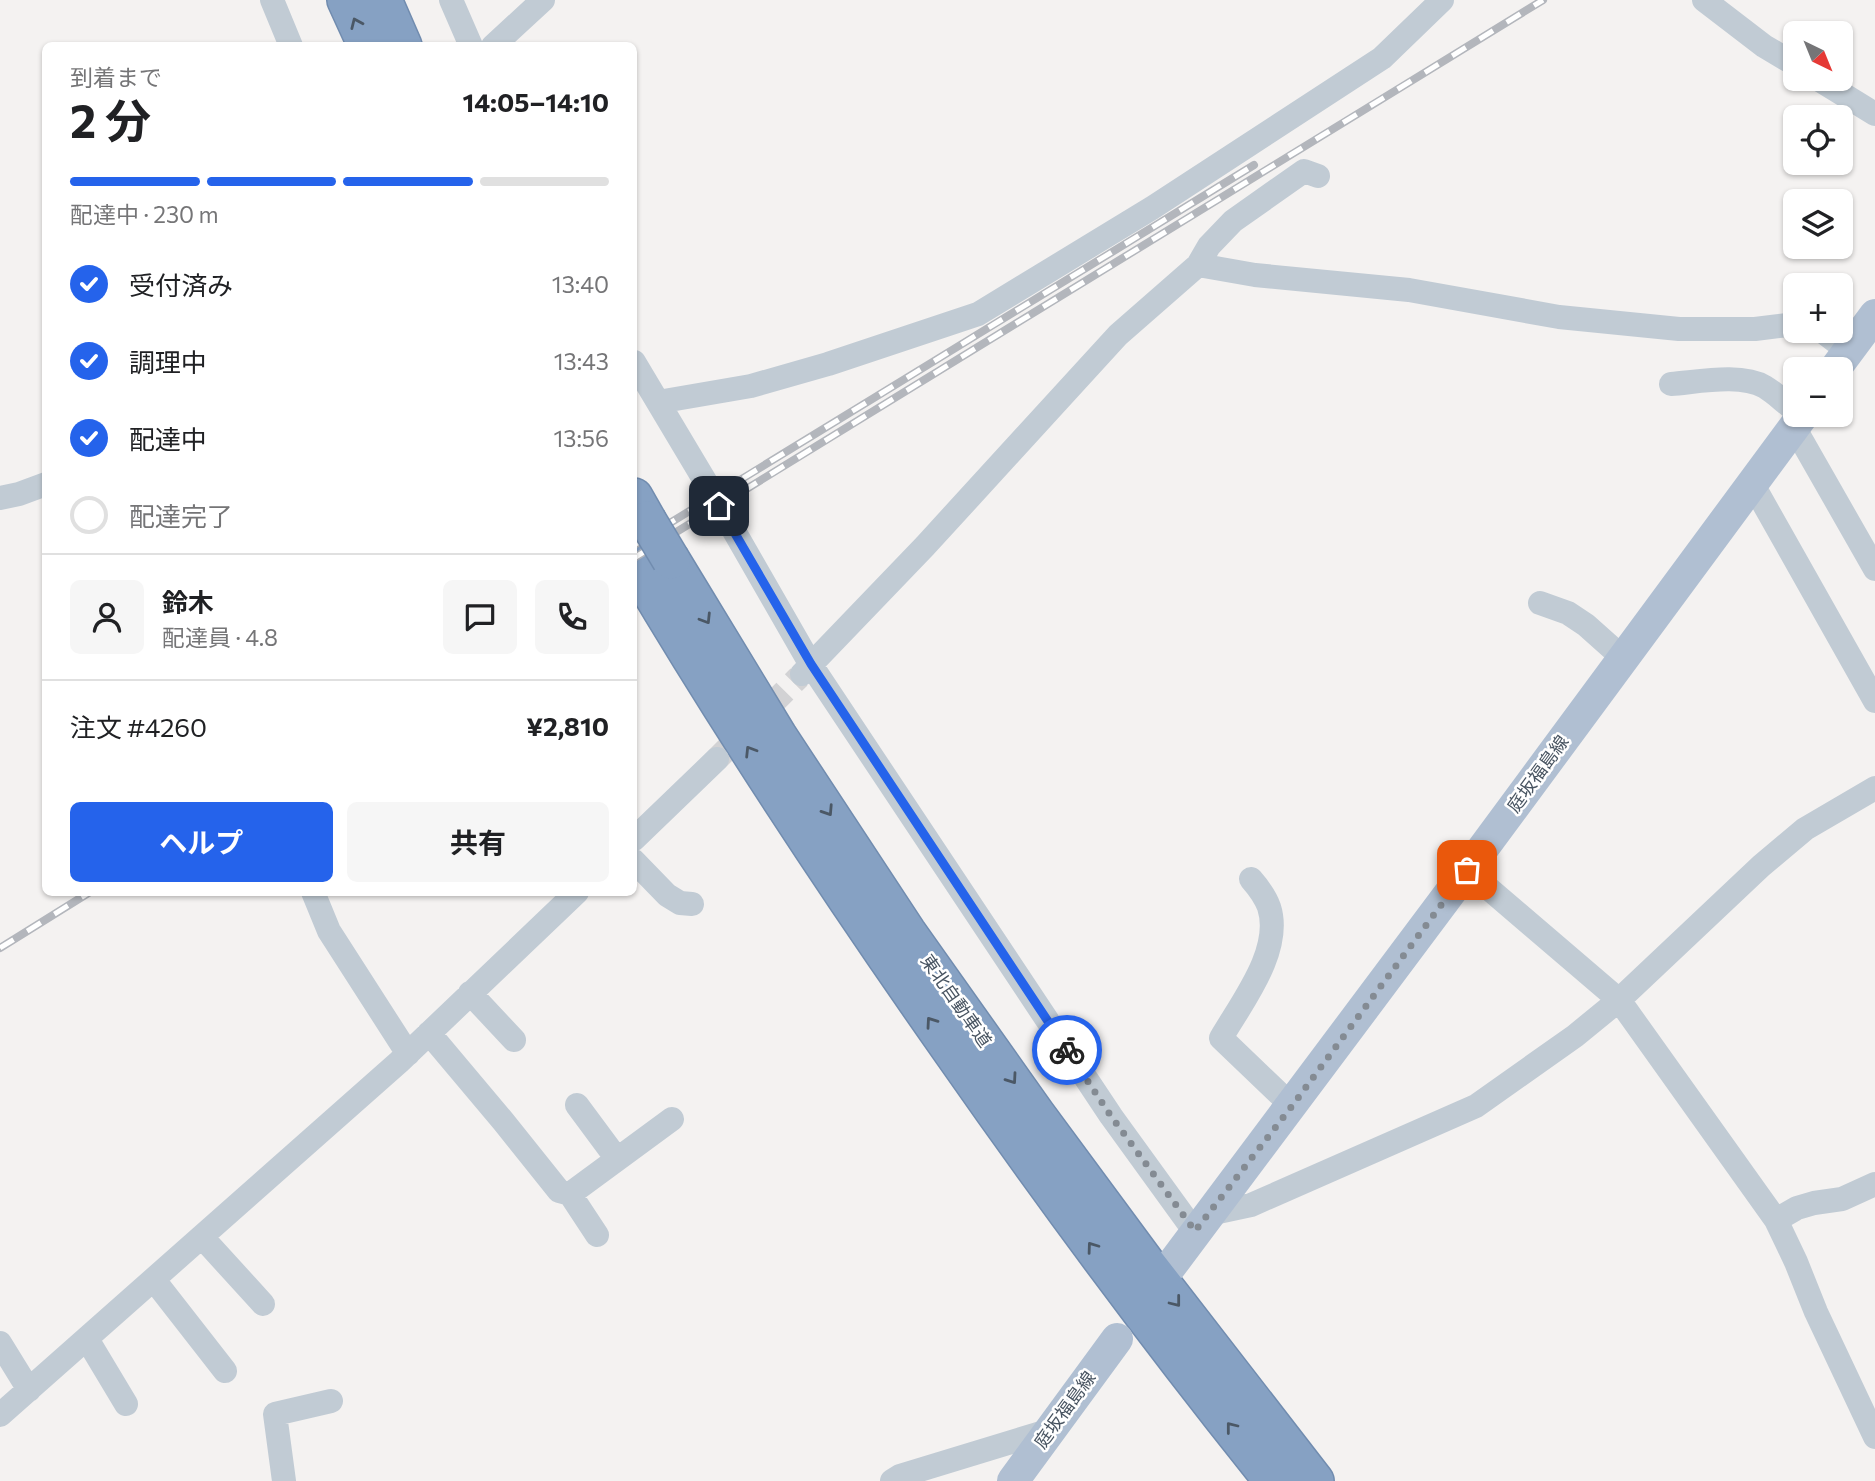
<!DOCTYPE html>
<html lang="ja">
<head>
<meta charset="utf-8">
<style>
  :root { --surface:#fff; --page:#f6f6f6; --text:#202124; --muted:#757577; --line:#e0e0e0; --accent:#2563eb }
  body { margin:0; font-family:Commissioner,"Noto Sans JP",sans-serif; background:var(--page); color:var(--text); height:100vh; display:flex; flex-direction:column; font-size:26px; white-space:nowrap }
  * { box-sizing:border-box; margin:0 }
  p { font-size:23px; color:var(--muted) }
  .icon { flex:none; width:38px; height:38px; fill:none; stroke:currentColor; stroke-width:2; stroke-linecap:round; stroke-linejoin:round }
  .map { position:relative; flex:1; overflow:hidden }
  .details { position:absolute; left:42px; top:42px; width:595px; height:854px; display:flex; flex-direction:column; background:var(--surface); border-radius:10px; box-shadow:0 2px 5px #0004 }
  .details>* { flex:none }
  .needle { width:46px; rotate:137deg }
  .fabs { position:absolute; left:1783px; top:21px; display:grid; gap:14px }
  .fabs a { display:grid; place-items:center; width:70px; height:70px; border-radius:10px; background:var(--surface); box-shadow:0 2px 5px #0004; font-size:35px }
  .pin { position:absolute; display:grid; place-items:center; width:60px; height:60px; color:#fff; margin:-30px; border-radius:14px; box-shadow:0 4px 10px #0006 }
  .courier { position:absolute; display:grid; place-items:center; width:70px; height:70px; margin:-35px; border:5px solid #2563eb; border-radius:50%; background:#fff; color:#222; box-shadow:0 2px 9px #0007 }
  .headline em { font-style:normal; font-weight:700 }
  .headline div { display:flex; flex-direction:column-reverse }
  .headline { display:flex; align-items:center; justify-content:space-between; height:119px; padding:0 28px }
  h1 { font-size:46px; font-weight:700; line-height:52px }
  .bar { display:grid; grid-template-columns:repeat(4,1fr); gap:10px 7px; align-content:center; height:84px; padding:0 28px }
  .bar i { height:9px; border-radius:5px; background:var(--line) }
  .bar .selected { background:var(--accent) }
  .bar p { grid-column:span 4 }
  .line { display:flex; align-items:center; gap:18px; padding:0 28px; border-top:2px solid var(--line) }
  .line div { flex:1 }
  .round { display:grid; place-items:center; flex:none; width:74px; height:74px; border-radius:10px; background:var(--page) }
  ol { padding:0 28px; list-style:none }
  li { display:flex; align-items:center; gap:21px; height:77px }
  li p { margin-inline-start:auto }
  li .icon { padding:7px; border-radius:50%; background:var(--accent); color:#fff; stroke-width:4 }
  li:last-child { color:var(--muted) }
  li i { width:38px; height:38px; border:4px solid var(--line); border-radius:50% }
  .action { display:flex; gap:14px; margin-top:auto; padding:14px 28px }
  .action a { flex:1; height:80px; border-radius:10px; background:var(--accent); color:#fff; font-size:28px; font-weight:700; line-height:80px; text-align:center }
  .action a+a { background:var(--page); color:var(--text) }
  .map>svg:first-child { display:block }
</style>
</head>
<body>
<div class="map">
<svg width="1875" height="1481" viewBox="0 0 1875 1481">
  <rect width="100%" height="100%" fill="#f4f2f1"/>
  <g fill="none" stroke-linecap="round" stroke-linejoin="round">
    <!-- minor-tunnel -->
    <path stroke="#d2d2d4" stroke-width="24" stroke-dasharray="24 12" stroke-linecap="butt" d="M717,759L799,677"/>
    <!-- highway casing -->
    <g stroke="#718caf" stroke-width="40">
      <path id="highway" d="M346,0L367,46
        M383,0L403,46
        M634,497L647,520
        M671,560L778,736L907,932L1036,1114L1146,1263L1315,1481
        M634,564C733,731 841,894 953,1053C1055,1199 1161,1342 1273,1481"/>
    </g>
    <!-- minor -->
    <path stroke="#c1cbd4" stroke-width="24" d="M272,0L291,46
      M451,0L471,46
      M1704,0L1764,46L1796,65
      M493,46L543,0
      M1818,79L1875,114
      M1198,265L1255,275L1409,290L1559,317L1679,329H1755L1796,324
      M1822,331L1848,351
      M634,362L714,496L811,665L1111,1116L1195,1232
      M1671,384C1698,382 1741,373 1765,387C1775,393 1785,403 1796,411
      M658,402L751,386L828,364L978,314L1152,208L1382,58L1442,0
      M1794,427L1875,569
      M1752,483L1875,701
      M0,498L19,494L46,484
      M1540,603L1568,613L1586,625L1623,658
      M802,674L925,546L1118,335L1198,265L1209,246L1233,221L1304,171L1318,176
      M634,839L717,759
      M634,861L667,895L680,903L692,904
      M1467,870L1619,1000L1776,1220L1796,1262L1816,1312L1875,1437
      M1251,879C1258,887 1265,896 1269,907C1283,950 1242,1002 1221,1038L1292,1106
      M313,892L329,931L408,1054
      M470,993L514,1040
      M429,1033L503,1121L559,1191L570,1194L597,1235
      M577,1105L617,1159
      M570,1194L672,1119
      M1209,1214L1251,1205L1476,1106L1575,1036L1619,1000L1761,866L1805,829L1875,788
      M1776,1220L1797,1208L1814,1203L1842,1199L1875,1184
      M202,1237L263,1304
      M154,1280L225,1371
      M87,1339L126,1404
      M0,1343L29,1390
      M0,1415L399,1062L577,892
      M284,1481L275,1414L331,1401
      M892,1481L900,1476L1051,1430"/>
    <!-- major -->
    <path stroke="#b0bfd2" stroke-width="32" d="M1835,369L1875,315
      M1170,1267L1467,870L1803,415
      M1013,1481L1117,1339"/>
    <!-- highway -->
    <use href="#highway" stroke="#86a1c3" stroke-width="37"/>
    <!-- rail casing -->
    <g stroke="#b3b6bc" stroke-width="8">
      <path id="rail" d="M634,545L1254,165
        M634,558L1543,0
        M0,948L90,892"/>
    </g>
    <!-- rail -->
    <use href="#rail" stroke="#fff" stroke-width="5" stroke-dasharray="16" stroke-linecap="butt"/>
    <!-- highway-bridge casing -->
    <g stroke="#718caf" stroke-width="40" stroke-linecap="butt">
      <path id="highway-bridge" d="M647,520L671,560"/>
    </g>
    <!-- highway-bridge -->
    <use href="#highway-bridge" stroke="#86a1c3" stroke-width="37"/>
  </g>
  <!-- one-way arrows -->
  <defs><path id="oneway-chevron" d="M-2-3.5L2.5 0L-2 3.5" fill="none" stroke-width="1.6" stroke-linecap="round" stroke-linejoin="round" transform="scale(1.75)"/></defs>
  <g stroke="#4b5866">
    <use href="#oneway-chevron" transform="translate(356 23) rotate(-114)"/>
    <use href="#oneway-chevron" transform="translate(706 619) rotate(58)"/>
    <use href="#oneway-chevron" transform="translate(750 751) rotate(-122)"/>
    <use href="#oneway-chevron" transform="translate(828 811) rotate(57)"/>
    <use href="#oneway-chevron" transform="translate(931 1022) rotate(-125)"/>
    <use href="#oneway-chevron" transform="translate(1012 1079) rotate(55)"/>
    <use href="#oneway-chevron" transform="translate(1092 1247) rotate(-126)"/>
    <use href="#oneway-chevron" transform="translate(1176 1302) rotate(52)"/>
    <use href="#oneway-chevron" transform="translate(1231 1427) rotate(-128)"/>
  </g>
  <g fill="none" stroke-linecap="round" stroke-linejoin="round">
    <!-- done -->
    <path stroke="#848b93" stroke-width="7" stroke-dasharray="0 12.6" d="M1067,1050L1111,1116L1195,1231L1292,1106L1467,870"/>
    <!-- route -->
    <path stroke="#2563eb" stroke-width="9" d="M719,506L811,664L1067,1050"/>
  </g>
  <g text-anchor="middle" stroke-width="5" stroke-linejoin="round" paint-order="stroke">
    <!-- street labels -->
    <g font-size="18" fill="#485461" stroke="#fff">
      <text transform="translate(1538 774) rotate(-54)" y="6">庭坂福島線</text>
      <text transform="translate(956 1001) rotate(55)" y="6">東北自動車道</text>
      <text transform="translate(1065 1410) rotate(-54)" y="6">庭坂福島線</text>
    </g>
  </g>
</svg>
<div class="fabs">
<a><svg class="needle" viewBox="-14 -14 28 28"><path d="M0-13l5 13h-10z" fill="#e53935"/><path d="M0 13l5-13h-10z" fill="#757577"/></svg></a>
<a><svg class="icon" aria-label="locate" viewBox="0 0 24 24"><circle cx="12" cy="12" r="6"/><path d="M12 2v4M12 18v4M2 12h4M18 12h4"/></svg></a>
<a><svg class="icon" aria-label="layers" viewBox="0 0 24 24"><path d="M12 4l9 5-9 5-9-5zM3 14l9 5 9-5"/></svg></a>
<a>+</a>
<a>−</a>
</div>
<div class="pin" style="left:1467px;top:870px;background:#ea580c"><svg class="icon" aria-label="bag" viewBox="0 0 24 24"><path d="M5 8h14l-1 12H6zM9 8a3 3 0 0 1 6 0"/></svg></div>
<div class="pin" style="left:719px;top:506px;background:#1f2937"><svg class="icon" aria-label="home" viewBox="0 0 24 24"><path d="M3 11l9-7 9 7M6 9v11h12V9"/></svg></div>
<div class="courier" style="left:1067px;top:1050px"><svg class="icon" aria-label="bike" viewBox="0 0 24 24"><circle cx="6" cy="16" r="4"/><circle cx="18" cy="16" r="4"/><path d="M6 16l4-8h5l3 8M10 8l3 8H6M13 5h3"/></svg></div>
<section class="details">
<div class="headline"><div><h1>2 分</h1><p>到着まで</p></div><em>14:05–14:10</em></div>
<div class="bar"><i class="selected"></i><i class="selected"></i><i class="selected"></i><i></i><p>配達中 · 230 m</p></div>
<ol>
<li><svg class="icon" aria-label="check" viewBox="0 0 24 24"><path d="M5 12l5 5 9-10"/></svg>受付済み<p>13:40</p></li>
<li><svg class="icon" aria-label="check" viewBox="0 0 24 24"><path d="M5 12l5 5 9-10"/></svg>調理中<p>13:43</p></li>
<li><svg class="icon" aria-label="check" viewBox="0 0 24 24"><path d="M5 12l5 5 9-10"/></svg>配達中<p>13:56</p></li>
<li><i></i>配達完了</li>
</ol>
<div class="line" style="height:126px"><a class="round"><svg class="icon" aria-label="person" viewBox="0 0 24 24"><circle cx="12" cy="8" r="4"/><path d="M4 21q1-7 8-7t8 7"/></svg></a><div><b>鈴木</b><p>配達員 · 4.8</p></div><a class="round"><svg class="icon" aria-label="chat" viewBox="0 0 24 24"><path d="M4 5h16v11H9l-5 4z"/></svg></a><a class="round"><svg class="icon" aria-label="phone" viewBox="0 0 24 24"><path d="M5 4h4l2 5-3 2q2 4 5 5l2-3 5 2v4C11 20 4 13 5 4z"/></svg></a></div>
<div class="line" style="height:91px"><div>注文 #4260</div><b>¥2,810</b></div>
<div class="action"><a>ヘルプ</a><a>共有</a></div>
</section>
</div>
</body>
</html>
